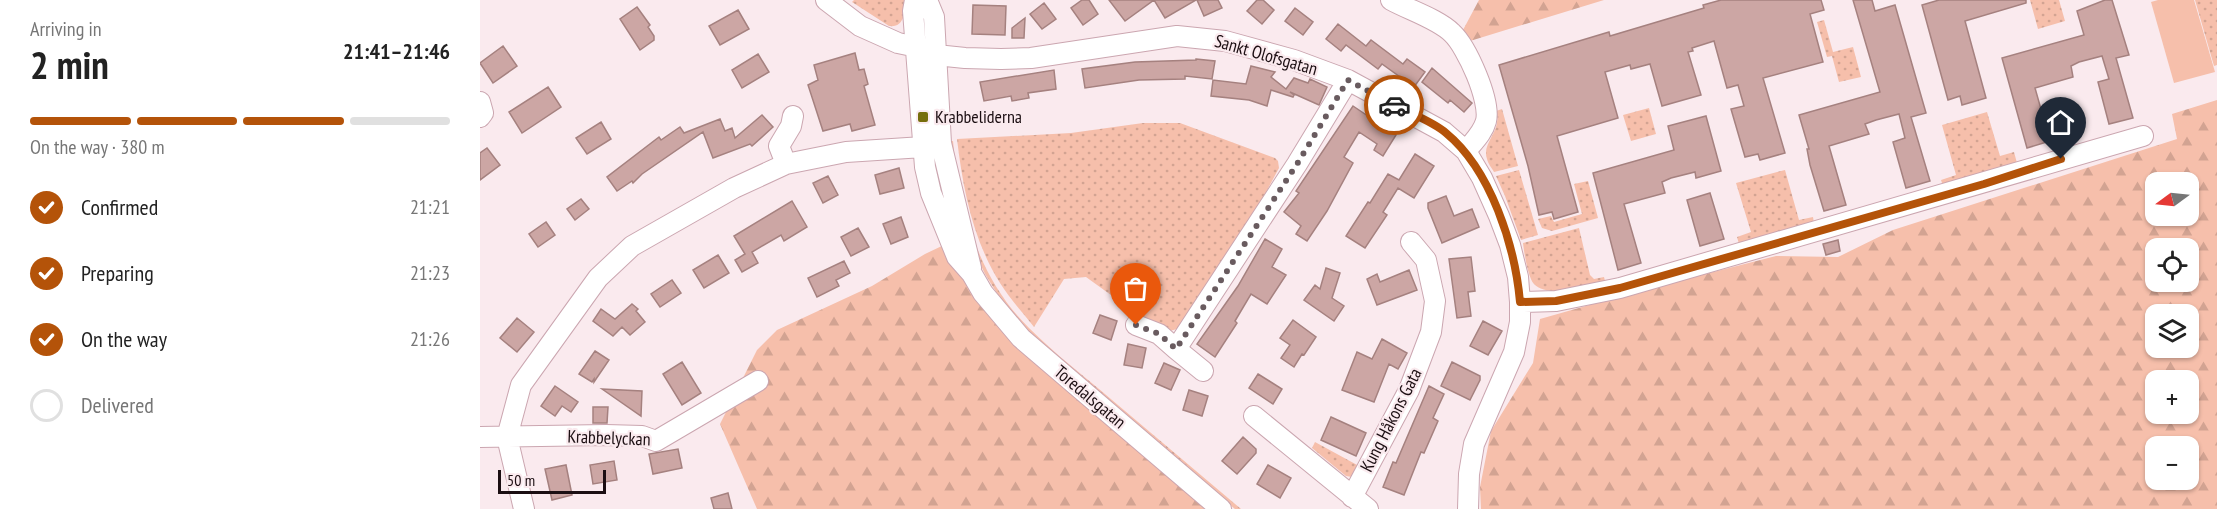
<!DOCTYPE html>
<html lang="en">
<head>
<meta charset="utf-8">
<style>
  :root { --surface:#fff; --page:#f6f6f6; --text:#222; --muted:#767676; --line:#e0e0e0; --accent:#b45309 }
  body { margin:0; font-family:"PT Sans Narrow",sans-serif; background:var(--page); color:var(--text); height:100vh; display:flex; flex-direction:column; font-size:22px; white-space:nowrap }
  * { box-sizing:border-box; margin:0 }
  p { font-size:20px; color:var(--muted) }
  .icon { flex:none; width:33px; height:33px; fill:none; stroke:currentColor; stroke-width:2; stroke-linecap:round; stroke-linejoin:round }
  .map { position:relative; flex:1; overflow:hidden }
  .drawer { display:flex; flex-direction:column; background:var(--surface); width:480px }
  .drawer>* { flex:none }
  .needle { width:39px; rotate:255deg }
  .fabs { position:absolute; left:1665px; top:172px; display:grid; gap:12px }
  .fabs a { display:grid; place-items:center; width:54px; height:54px; border-radius:12px; background:var(--surface); box-shadow:0 2px 4px #0004; font-size:30px }
  .scale { position:absolute; left:18px; bottom:15px; width:108px; box-sizing:border-box; padding-left:6px; border:3px solid #1b0e12; border-top:0; font-size:16px; line-height:21px; white-space:nowrap; color:#1b0e12; -webkit-text-stroke:4px #faeaee; paint-order:stroke }
  .pin { position:absolute; display:grid; place-items:center; width:51px; height:51px; color:#fff; margin:-62px -26px; border-radius:50% 50% 50% 0; rotate:-45deg; box-shadow:0 0 6px #0007 }
  .pin .icon { rotate:45deg }
  .courier { position:absolute; display:grid; place-items:center; width:60px; height:60px; margin:-30px; border:4px solid #b45309; border-radius:50%; background:#fff; color:#222; box-shadow:0 2px 8px #0007 }
  .overview em { font-style:normal; font-weight:700 }
  .overview div { display:flex; flex-direction:column-reverse }
  .overview { display:flex; align-items:center; justify-content:space-between; height:102px; padding:0 30px }
  h1 { font-size:39px; font-weight:700; line-height:45px }
  .bar { display:grid; grid-template-columns:repeat(4,1fr); gap:9px 6px; align-content:center; height:72px; padding:0 30px }
  .bar i { height:8px; border-radius:4px; background:var(--line) }
  .bar .on { background:var(--accent) }
  .bar p { grid-column:span 4 }
  ol { padding:0 30px; list-style:none }
  li { display:flex; align-items:center; gap:18px; height:66px }
  li p { margin-inline-start:auto }
  li .icon { padding:6px; border-radius:50%; background:var(--accent); color:#fff; stroke-width:4 }
  li:last-child { color:var(--muted) }
  li i { width:33px; height:33px; border:3px solid var(--line); border-radius:50% }
  main { display:flex; flex:1; min-height:0 }
  .map>svg:first-child { display:block }
</style>
</head>
<body>
<main>
<section class="drawer">
<div class="overview"><div><h1>2 min</h1><p>Arriving in</p></div><em>21:41–21:46</em></div>
<div class="bar"><i class="on"></i><i class="on"></i><i class="on"></i><i></i><p>On the way · 380 m</p></div>
<ol>
<li><svg class="icon" aria-label="check" viewBox="0 0 24 24"><path d="M5 12l5 5 9-10"/></svg>Confirmed<p>21:21</p></li>
<li><svg class="icon" aria-label="check" viewBox="0 0 24 24"><path d="M5 12l5 5 9-10"/></svg>Preparing<p>21:23</p></li>
<li><svg class="icon" aria-label="check" viewBox="0 0 24 24"><path d="M5 12l5 5 9-10"/></svg>On the way<p>21:26</p></li>
<li><i></i>Delivered</li>
</ol>
</section>
<div class="map">
<svg width="1737" height="509" viewBox="0 0 1737 509">
  <defs>
    <pattern id="green-dots" width="8" height="8" patternUnits="userSpaceOnUse" patternTransform="scale(1.5)"><rect width="8" height="8" fill="#f6bfab"/><path d="M2 2h.1M6 6h.1" fill="none" stroke="#d2a392" stroke-width="1.8" stroke-linecap="round"/></pattern>
    <pattern id="forest-firs" width="22" height="20" patternUnits="userSpaceOnUse" patternTransform="scale(1.5)"><rect width="22" height="20" fill="#f6bfab"/><path d="M5 1l3.5 6h-7zM16 11l3.5 6h-7z" fill="#d2a392"/></pattern>
  </defs>
  <rect width="100%" height="100%" fill="#faeaee"/>
  <!-- green -->
  <path fill="url(#green-dots)" d="M374,0H425C425,11 425,28 409,26L372,2Z
    M1550,0H1579L1585,21L1558,29Z
    M1715,0H1737V65L1734,66Z
    M1344,20L1353,52L1373,47L1381,77L1359,82L1352,56L1347,57L1337,22Z
    M1169,108L1176,134L1151,141L1143,115Z
    M1022,109L1038,166L1014,172C1012,168 1008,164 1007,159C1001,142 1023,131 1016,111Z
    M1507,112L1520,156L1534,152L1537,163L1463,186L1461,180L1476,175L1462,125Z
    M663,123H700L795,158L798,161L799,168L770,222L700,328L687,332L678,329L606,277L584,279L554,327C543,313 530,299 520,283C493,240 483,190 477,139L591,133Z
    M473,141C479,209 499,279 549,328C575,354 604,376 632,400C675,436 718,473 761,509H755L569,353L550,335L523,303L505,274L492,247L465,142Z
    M1039,170L1058,235L1041,240L1025,196L1016,176Z
    M1305,170L1319,220L1333,217L1334,224L1259,244L1257,237L1271,232L1256,183Z
    M1108,181L1118,218L1072,231L1062,228L1058,219L1071,216L1074,222L1102,214L1094,184Z
    M1099,228L1110,275L1114,279L1124,277L1126,285C1109,287 1066,298 1054,284C1048,278 1044,252 1043,243Z
    M835,442L879,466L872,477L866,476L832,448Z"/>
  <!-- forest -->
  <path fill="url(#forest-firs)" fill-rule="evenodd" d="M999,0H1124L990,41L983,30Z
    M1737,100V509H1001L1000,487L1011,431L1053,363L1060,319L1155,292L1296,256L1358,257L1413,230L1697,139L1692,114ZM1676,183H1708V216H1676ZM1676,249H1708V282H1676ZM1676,315H1708V348H1676ZM1676,381H1708V414H1676ZM1676,447H1708V480H1676Z
    M466,244L472,256L727,509H277L240,424L277,350L297,330L392,286L445,254Z"/>
  <!-- pitch -->
  <path fill="#f6bfab" d="M1678,0H1714L1735,72L1694,83L1671,2Z"/>
  <!-- building -->
  <path fill="#cca6a4" stroke="#a5817f" stroke-width="1.5" d="M602,0H609L618,14L603,25L591,8Z
    M629,0H674L645,21Z
    M674,0H716L685,18Z
    M717,0H738L742,8L724,16Z
    M777,0H783L794,10L782,24L767,11Z
    M1241,0H1341L1344,10L1330,14L1343,62L1283,78L1305,153L1280,160L1278,154L1265,157L1251,109L1264,106L1258,85L1247,88L1234,41L1212,48L1213,51L1208,52L1221,95L1182,106L1170,64L1151,69L1150,65L1125,72L1138,118L1077,136L1098,212L1074,219L1072,212L1059,215L1048,166L1019,65L1129,32L1130,36L1224,8L1223,5Z
    M1373,0H1392L1395,11L1415,5L1446,113L1431,117L1450,181L1426,188L1413,142L1425,138L1419,114L1396,120L1385,124L1389,134L1349,146L1366,205L1344,211L1330,165L1327,149H1329L1319,115L1400,92Z
    M1459,0H1546V3L1485,21L1506,98L1482,105L1480,96L1468,100L1442,5Z
    M1625,0H1632L1649,55L1636,58L1653,118L1629,124L1618,82L1629,79L1622,56L1599,62L1591,66L1593,77L1555,88L1570,141L1547,148L1522,58L1604,35L1597,11Z
    M564,3L576,19L562,29L550,14Z
    M493,5L526,6L525,35L492,34Z
    M157,7L170,25L168,27L174,36V40L160,50L140,19Z
    M815,8L833,22L823,35L805,21Z
    M258,10L269,29L240,45L229,26Z
    M545,18L544,38H532V28Z
    M858,24L886,46L891,40L923,64L927,59L945,72L934,87L902,64L898,69L866,45L861,51L846,39Z
    M23,46L37,66L13,83L0,63Z
    M375,53L379,70L384,69L388,84L384,86L395,125L372,131L370,124L343,131L328,85L338,80L334,65Z
    M278,54L289,72L262,88L252,70Z
    M716,59L735,61L732,79L705,76V79L659,80L605,88L602,69L655,62L716,60Z
    M771,66L795,72L791,77L806,89L814,78L828,83L830,79L847,87L839,105L810,92L814,95L813,97L791,90L787,106L769,100L731,96L733,80L766,84Z
    M952,68L992,103L984,112L970,100L968,103L942,82Z
    M574,70L576,89L548,93L549,98L532,101L531,96L504,101L500,82Z
    M68,87L81,107L42,133L29,112Z
    M873,106L916,135L903,156L894,150L897,144L879,132L864,157L873,163L847,211L827,241L816,234L821,226L804,212L819,193L816,191Z
    M282,115L293,127L272,146L270,144L233,158L223,132L162,174L153,183L152,181L137,191L127,177L179,137L181,140L200,127L204,133L240,119L245,131L252,128L255,138Z
    M1226,116L1241,171L1216,178L1215,172L1191,178L1182,182L1185,193L1144,204L1161,263L1138,270L1113,173L1194,150L1188,126Z
    M121,122L131,139L107,154L96,138Z
    M7,148L20,165L0,180V153Z
    M935,154L954,166L934,198L918,188L903,212L907,215L885,248L866,236L888,202L890,203L908,174L919,180Z
    M419,168L424,188L400,194L395,175Z
    M348,176L358,195L343,203L333,183Z
    M1230,193L1244,239L1220,246L1207,200Z
    M966,196L974,216L992,209L999,227L962,243L948,208V203Z
    M101,199L109,209L95,220L87,209Z
    M312,201L327,227L304,241L301,235L272,252L278,263L262,272L255,260L265,254L254,236Z
    M421,217L428,237L411,244L403,224Z
    M66,222L75,235L58,247L49,234Z
    M378,228L389,247L371,256L361,237Z
    M785,239L802,249L792,267L806,275L787,304L771,294L755,321L757,323L735,357L717,344L758,286Z
    M1358,240L1360,251L1346,255L1343,244Z
    M238,255L249,273L224,288L213,270Z
    M991,257L995,291L988,292L991,316L977,318L969,259Z
    M364,261L370,273L356,280L359,286L337,297L328,278Z
    M846,268L860,273L852,298L864,306L854,321L824,300L835,285L840,289Z
    M929,270L937,290L897,305L887,279L897,274L900,282Z
    M192,280L201,293L180,307L171,294Z
    M152,304L158,309L156,311L165,322L150,335L142,327L133,336L113,321L121,309L135,319Z
    M620,315L637,321L631,340L613,333Z
    M37,318L54,332L37,352L20,338Z
    M813,320L836,337L824,355L822,354L814,367L801,358L810,345L800,338Z
    M1003,321L1022,331L1008,355L990,346Z
    M902,339L927,353L918,369L909,364L894,402L862,390L877,352L892,359Z
    M648,344L666,348L662,368L644,365Z
    M115,351L129,360L114,382V379L112,382L99,374Z
    M202,362L221,393L202,405L183,374Z
    M972,362L1000,376V380L990,400L961,386Z
    M684,363L700,370L691,390L675,383Z
    M778,374L802,389L793,404L769,388Z
    M75,386L98,402L91,412L82,406L75,416L61,406Z
    M949,386L964,394L953,418L958,421L944,453L941,452L924,495L903,487L913,462L916,463Z
    M122,389L162,391L161,416Z
    M709,390L728,396L722,416L703,410Z
    M113,407H128L127,423H113Z
    M851,417L886,433L876,456L841,440Z
    M763,437L776,449V453L757,474L742,461Z
    M198,449L202,468L173,474L169,454Z
    M134,461L137,480L113,484L110,465Z
    M86,465L92,495L72,500L65,469Z
    M788,465L811,478L800,498L777,484Z
    M248,493L252,509H234L231,498Z"/>
  <g fill="none" stroke-linecap="round" stroke-linejoin="round">
    <!-- minor casing -->
    <g stroke="#cba6b0" stroke-width="22">
      <path id="minor" d="M346,0L380,26L418,43L437,47L456,55L485,58L521,59L551,58L697,36L745,41L814,60L868,80L964,132L986,151L1002,178L1019,216L1030,245L1038,277L1040,302V322L1034,352L994,444L989,474L988,509
        M435,0L433,11L445,167L451,193L477,257L492,274L503,293L541,338L741,509
        M447,0L454,17L461,143L491,268
        M911,0C929,10 958,19 972,33C987,47 1011,101 1006,121C1003,133 993,142 986,151
        M0,102L3,113L0,117
        M306,164L299,146L311,126L313,116
        M1040,302L1076,301L1140,288L1663,136
        M656,325L679,334L696,349L817,164L868,80
        M696,349L723,371
        M774,416L888,509
        M0,437L126,435L162,436L176,441L278,381
        M872,497L929,390L951,332L955,301L946,260L931,242
        M44,509L27,437L41,385L118,278L152,246L254,188L306,164L366,152L443,147L461,143"/>
    </g>
    <!-- minor -->
    <use href="#minor" stroke="#fff" stroke-width="20"/>
  </g>
  <g fill="none" stroke-linecap="round" stroke-linejoin="round">
    <!-- done -->
    <path stroke="#695b5f" stroke-width="6" stroke-dasharray="0 10.8" d="M656,325L679,334L696,349L817,164L868,80L914,105"/>
    <!-- route -->
    <path stroke="#b45309" stroke-width="8" d="M914,105C931,114 952,121 966,133C1011,170 1035,246 1040,302L1076,301L1140,288L1504,184L1581,159"/>
  </g>
  <!-- markers -->
  <rect fill="#766d0b" stroke="#faeaee" stroke-width="2" x="437" y="111" width="12" height="12" rx="3"/>
  <g text-anchor="middle" stroke-width="4.5" stroke-linejoin="round" paint-order="stroke">
    <!-- street labels -->
    <g font-size="18" fill="#1b0e12" stroke="#faeaee">
      <text transform="translate(786 55) rotate(16)" y="6">Sankt Olofsgatan</text>
      <text transform="translate(610 397) rotate(40)" y="6">Toredalsgatan</text>
      <text transform="translate(911 420) rotate(-63)" y="6">Kung Håkons Gata</text>
      <text transform="translate(129 438) rotate(2)" y="6">Krabbelyckan</text>
    </g>
    <!-- poi labels -->
    <g font-size="18" fill="#1b0e12" stroke="#faeaee" text-anchor="start">
      <text x="455" y="123">Krabbeliderna</text>
    </g>
  </g>
</svg>
<div class="fabs">
<a><svg class="needle" viewBox="-14 -14 28 28"><path d="M0-13l5 13h-10z" fill="#e53935"/><path d="M0 13l5-13h-10z" fill="#767676"/></svg></a>
<a><svg class="icon" aria-label="locate" viewBox="0 0 24 24"><circle cx="12" cy="12" r="6"/><path d="M12 2v4M12 18v4M2 12h4M18 12h4"/></svg></a>
<a><svg class="icon" aria-label="layers" viewBox="0 0 24 24"><path d="M12 4l9 5-9 5-9-5zM3 14l9 5 9-5"/></svg></a>
<a>+</a>
<a>−</a>
</div>
<div class="scale">50 m</div>
<div class="pin" style="left:656px;top:325px;background:#ea580c"><svg class="icon" aria-label="bag" viewBox="0 0 24 24"><path d="M5 8h14l-1 12H6zM9 8a3 3 0 0 1 6 0"/></svg></div>
<div class="pin" style="left:1581px;top:159px;background:#1f2937"><svg class="icon" aria-label="home" viewBox="0 0 24 24"><path d="M3 11l9-7 9 7M6 9v11h12V9"/></svg></div>
<div class="courier" style="left:914px;top:105px"><svg class="icon" aria-label="car" viewBox="0 0 24 24"><path d="M5 17H2v-5l4-1 3-4h7l3 4 3 1v5h-3M9 17h6M6 11h13"/><circle cx="7" cy="17" r="2"/><circle cx="17" cy="17" r="2"/></svg></div>
</div>
</main>
</body>
</html>
